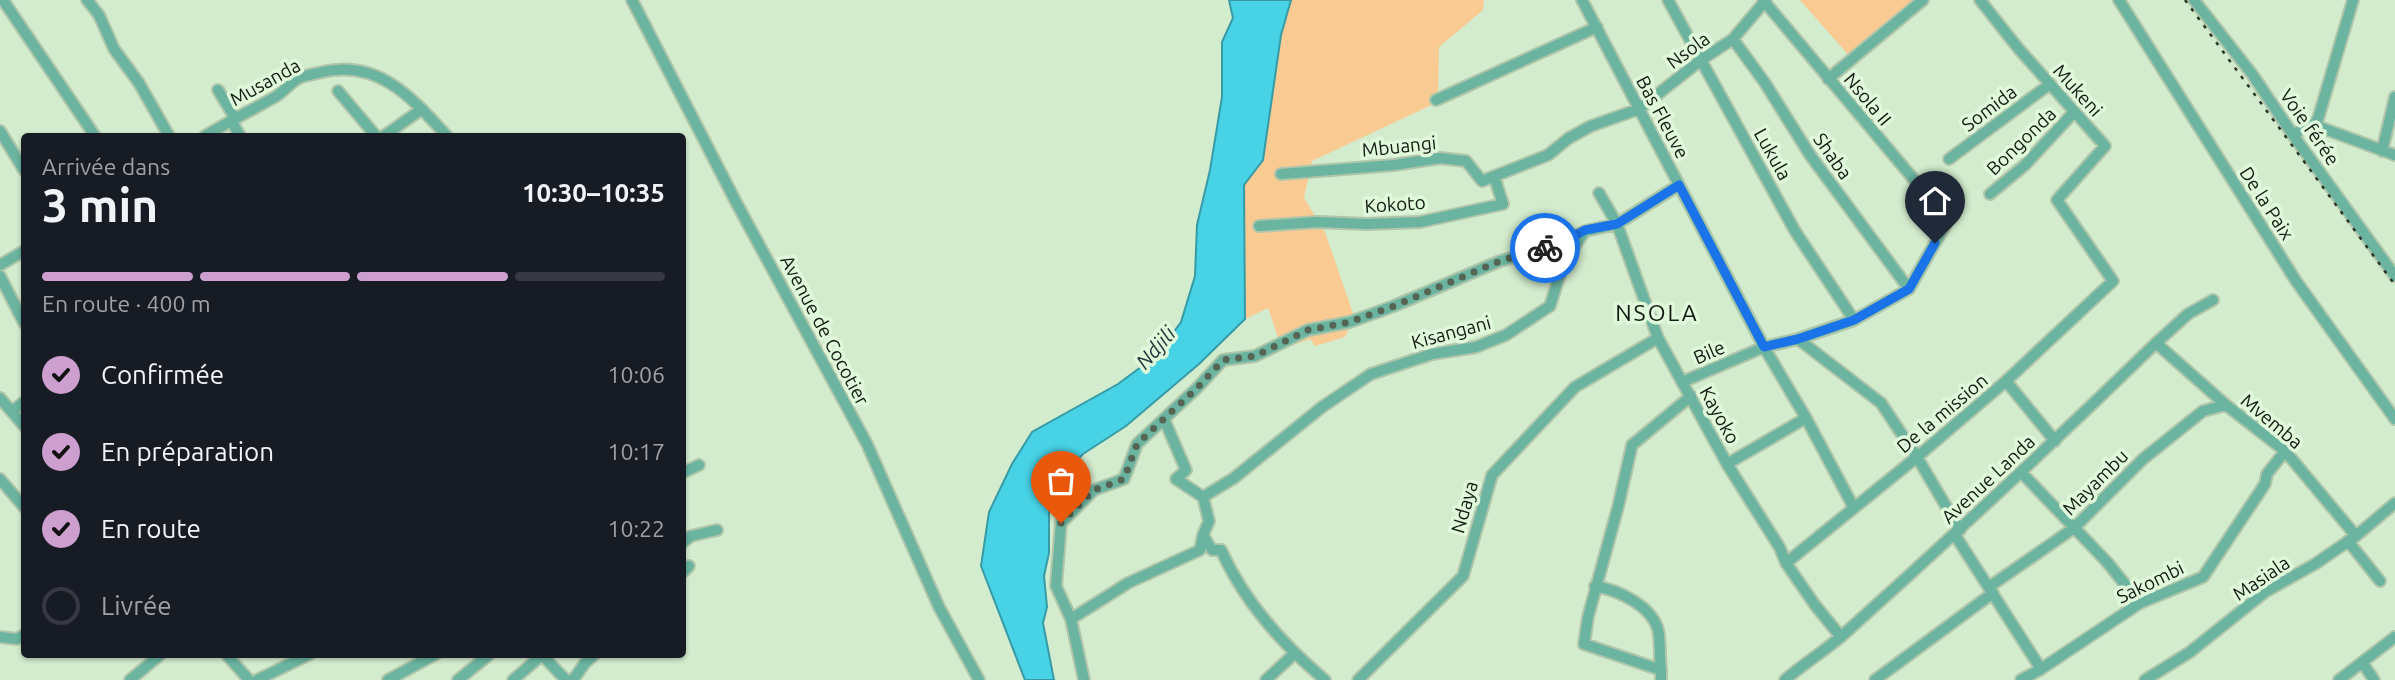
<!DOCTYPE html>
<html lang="fr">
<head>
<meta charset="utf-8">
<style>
  :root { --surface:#171b24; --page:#20242c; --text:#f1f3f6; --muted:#9ea1a6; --line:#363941; --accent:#cc9fcf }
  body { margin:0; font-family:Ubuntu,sans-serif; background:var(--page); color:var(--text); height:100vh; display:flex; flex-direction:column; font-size:26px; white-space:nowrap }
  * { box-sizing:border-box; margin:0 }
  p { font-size:23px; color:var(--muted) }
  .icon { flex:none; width:38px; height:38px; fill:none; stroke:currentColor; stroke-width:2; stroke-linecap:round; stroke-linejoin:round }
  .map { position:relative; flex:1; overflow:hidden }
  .side { position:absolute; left:21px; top:133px; width:665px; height:525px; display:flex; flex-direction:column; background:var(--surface); border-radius:7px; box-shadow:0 2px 5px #0004 }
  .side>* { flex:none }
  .pin { position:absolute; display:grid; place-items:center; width:60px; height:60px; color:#fff; margin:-72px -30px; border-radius:50% 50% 50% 0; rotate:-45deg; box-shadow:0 0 7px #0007 }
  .pin .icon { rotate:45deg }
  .courier { position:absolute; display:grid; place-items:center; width:70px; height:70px; margin:-35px; border:5px solid #1a73e8; border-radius:50%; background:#fff; color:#222; box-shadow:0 2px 9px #0007 }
  .summary em { font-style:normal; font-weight:700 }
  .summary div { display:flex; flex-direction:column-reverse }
  .summary { display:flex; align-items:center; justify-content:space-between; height:119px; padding:0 21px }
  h1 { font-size:46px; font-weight:700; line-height:52px }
  .bar { display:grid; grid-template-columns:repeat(4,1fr); gap:10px 7px; align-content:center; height:84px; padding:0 21px }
  .bar i { height:9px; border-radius:5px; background:var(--line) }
  .bar .on { background:var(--accent) }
  .bar p { grid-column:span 4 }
  ol { padding:0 21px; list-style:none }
  li { display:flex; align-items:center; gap:21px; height:77px }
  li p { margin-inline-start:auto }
  li .icon { padding:7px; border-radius:50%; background:var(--accent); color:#111; stroke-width:4 }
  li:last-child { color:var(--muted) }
  li i { width:38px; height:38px; border:4px solid var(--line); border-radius:50% }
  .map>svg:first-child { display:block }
</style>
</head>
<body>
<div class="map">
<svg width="2395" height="680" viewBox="0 0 2395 680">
  <rect width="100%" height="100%" fill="#d3eccd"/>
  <!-- green -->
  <path fill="#f9ca92" d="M1291,0H1484L1483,10L1439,47L1438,102L1312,161L1304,198L1325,232L1354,316L1345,337L1315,346L1310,339L1282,349L1268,308L1245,319L1244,185L1263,160L1281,35Z
    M1800,0H1921L1852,59Z"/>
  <!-- water -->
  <path fill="#47d2e6" stroke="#379ba6" stroke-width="2" d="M1229,0H1291L1281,35L1263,160L1244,185L1245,319L1199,364L1126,426L1083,454L1069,468L1049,504V553L1044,576L1047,607L1043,623L1054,680H1025L981,566L989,512L1012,464L1032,432L1118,384L1157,355L1181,322L1195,276L1197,225L1210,170L1222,97V42L1233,18Z"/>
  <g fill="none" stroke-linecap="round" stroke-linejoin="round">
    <!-- minor casing -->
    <g stroke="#b0c6ab" stroke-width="14">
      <path id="minor" d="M3,0L95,136
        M87,0L99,15L114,49L139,83L169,136
        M632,0L737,204L867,444L939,607L979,680
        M1582,0L1764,347L1806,418L1854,508
        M1668,0L1795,231L1854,320
        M2119,0L2296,281L2395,419
        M2194,0L2252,74L2293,135L2395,276
        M1733,39L1765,83L1810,155L1909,289
        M1828,79L1923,0
        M218,90L235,118
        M338,91L376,136
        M1436,100L1597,27
        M231,120L240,136
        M2314,125L2395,155
        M0,131L24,170
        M2293,135L2310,124L2314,125L2318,119L2353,0
        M205,136C228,122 252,110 275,97C284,92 291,81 301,77C307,75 315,74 322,72C379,59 412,98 447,136
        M384,136L422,109
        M2382,151L2395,97
        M1949,159L2050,84
        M1281,174L1394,165L1440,158L1466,161L1482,181L1548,155L1569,138L1591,126L1639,109L1701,60L1733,39L1766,0
        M1599,193L1617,224L1658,338L1727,464L1780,548L1786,563L1815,605L1841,637
        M1990,194L2025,165L2074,112
        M1259,226L1318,222L1367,224L1420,222L1503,204L1494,176
        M0,265L24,251
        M0,276L24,323
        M1798,339L1881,403L1917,457L1960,530
        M2156,343L2226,405L2285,451L2356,536
        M2006,381L2055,441
        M1682,382L1764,347L1798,339L1854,320L1909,289L1948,220L1763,0
        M0,398L24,426
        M12,411L24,402
        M1164,419L1186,470L1176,479L1203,497L1209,521L1203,535L1212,550H1221C1244,601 1282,644 1325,680
        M1727,464L1806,418
        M2021,472L2107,562L2140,603
        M682,473L699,465
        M0,479L24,507
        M1203,497L1234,478L1322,407L1371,374L1432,354L1476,347L1506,335L1550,306L1564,261L1585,231L1617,224L1679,185
        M1955,535L2041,669
        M2348,541L2380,581
        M682,543L691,536L717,530
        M1786,563L1917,457L2006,381L2113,281L2057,200L2105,146L2018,48L1980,0
        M682,573L689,566
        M1595,586C1618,590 1652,606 1658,630C1661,642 1659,657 1661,670
        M1989,587L2074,528L2143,459L2203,411L2226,405
        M1071,619L1128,583L1200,550L1203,535
        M0,637L17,639L24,635
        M226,654L249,680
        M541,654L566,680
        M2362,662L2374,680
        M130,680L161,654
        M257,680L310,654
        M388,680L436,654
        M458,680L490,654
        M513,680L543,654
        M573,680L585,663L595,654
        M1084,680L1071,619L1056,586L1061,523L1094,490L1124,479L1137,444L1197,388L1223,360L1255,356L1308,330L1350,322L1394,306L1500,261L1556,246L1585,231
        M1266,680L1294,654
        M1358,680L1463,576L1492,475L1575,387L1658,338
        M1661,680V670L1584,644L1588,617L1618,507L1632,445L1691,396
        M1785,680C1803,664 1825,651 1844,634C1950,539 2054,442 2156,343L2188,314L2213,300
        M1875,680L1993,593
        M2021,680L2041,669L2140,603L2203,577L2265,484L2267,474L2285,451
        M2145,680L2190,652L2265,592L2315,564L2356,536L2395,503
        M2339,680L2395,637"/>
    </g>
    <!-- minor -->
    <use href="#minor" stroke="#6ab4a0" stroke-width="10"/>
    <!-- rail -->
    <path stroke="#2b3629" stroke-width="2.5" stroke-dasharray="3.5 7" stroke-linecap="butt" d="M2185,0L2395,285"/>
  </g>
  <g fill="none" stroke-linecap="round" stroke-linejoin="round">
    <!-- done -->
    <path stroke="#566453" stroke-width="7" stroke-dasharray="0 12.6" d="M1061,523L1094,490L1124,479L1137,444L1197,388L1223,360L1255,356L1308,330L1350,322L1394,306L1500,261L1545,248"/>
    <!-- route -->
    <path stroke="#1a73e8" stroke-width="9" d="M1545,248L1556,246L1585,230L1617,224L1679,185L1764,347L1798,339L1854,320L1909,289L1935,243"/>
  </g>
  <g text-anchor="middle" stroke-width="7" stroke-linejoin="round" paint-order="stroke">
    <!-- street labels -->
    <g font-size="19" fill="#121b11" stroke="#e0f9da">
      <text transform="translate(1688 50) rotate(-36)" y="7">Nsola</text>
      <text transform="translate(265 82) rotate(-29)" y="7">Musanda</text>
      <text transform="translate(2078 90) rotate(48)" y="7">Mukeni</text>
      <text transform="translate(1868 99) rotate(50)" y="7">Nsola II</text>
      <text transform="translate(1989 108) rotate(-37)" y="7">Somida</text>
      <text transform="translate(1663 117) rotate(62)" y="7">Bas Fleuve</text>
      <text transform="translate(2310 127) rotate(55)" y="7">Voie férée</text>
      <text transform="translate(2021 141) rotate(-44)" y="7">Bongonda</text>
      <text transform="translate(1399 146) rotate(-6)" y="7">Mbuangi</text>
      <text transform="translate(1773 154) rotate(61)" y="7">Lukula</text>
      <text transform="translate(1833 156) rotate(55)" y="7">Shaba</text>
      <text transform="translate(2267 203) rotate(57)" y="7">De la Paix</text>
      <text transform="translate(1395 204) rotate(-4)" y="7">Kokoto</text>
      <text transform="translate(825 330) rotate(62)" y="7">Avenue de Cocotier</text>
      <text transform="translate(1451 332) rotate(-15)" y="7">Kisangani</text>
      <text transform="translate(1709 352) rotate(-23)" y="7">Bile</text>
      <text transform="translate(1942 413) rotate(-40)" y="7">De la mission</text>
      <text transform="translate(1720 415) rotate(61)" y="7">Kayoko</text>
      <text transform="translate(2272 421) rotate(40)" y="7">Mvemba</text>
      <text transform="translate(1988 479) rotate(-43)" y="7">Avenue Landa</text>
      <text transform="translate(2095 482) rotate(-45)" y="7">Mayambu</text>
      <text transform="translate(1464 507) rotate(-74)" y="7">Ndaya</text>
      <text transform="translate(2261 578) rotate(-34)" y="7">Masiala</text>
      <text transform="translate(2150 582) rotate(-26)" y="7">Sakombi</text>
    </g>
    <!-- water labels -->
    <g font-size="21" font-style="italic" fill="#20373b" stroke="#e0f9da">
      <text transform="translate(1156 348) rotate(-49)" y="7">Ndjili</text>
    </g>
    <!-- quarter labels -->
    <g font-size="23" letter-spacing="2" fill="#121b11" stroke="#e0f9da">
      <text x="1657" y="321">NSOLA</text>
    </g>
  </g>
</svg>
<div class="pin" style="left:1061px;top:523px;background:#ea580c"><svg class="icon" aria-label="bag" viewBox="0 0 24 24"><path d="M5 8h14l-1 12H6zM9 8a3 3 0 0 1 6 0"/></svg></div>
<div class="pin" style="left:1935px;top:243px;background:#1f2937"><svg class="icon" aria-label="home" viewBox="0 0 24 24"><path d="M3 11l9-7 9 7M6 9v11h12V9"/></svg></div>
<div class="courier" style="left:1545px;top:248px"><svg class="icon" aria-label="bike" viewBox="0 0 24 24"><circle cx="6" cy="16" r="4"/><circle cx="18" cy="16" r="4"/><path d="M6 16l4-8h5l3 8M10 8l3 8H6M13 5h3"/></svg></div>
<section class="side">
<div class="summary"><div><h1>3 min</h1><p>Arrivée dans</p></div><em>10:30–10:35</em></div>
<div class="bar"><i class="on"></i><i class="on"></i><i class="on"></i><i></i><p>En route · 400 m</p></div>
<ol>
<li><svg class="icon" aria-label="check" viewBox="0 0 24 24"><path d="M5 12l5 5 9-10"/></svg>Confirmée<p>10:06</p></li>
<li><svg class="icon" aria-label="check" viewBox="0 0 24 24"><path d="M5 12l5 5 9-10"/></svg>En préparation<p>10:17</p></li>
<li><svg class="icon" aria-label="check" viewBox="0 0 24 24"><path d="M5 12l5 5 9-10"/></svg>En route<p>10:22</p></li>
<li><i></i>Livrée</li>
</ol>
</section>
</div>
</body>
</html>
